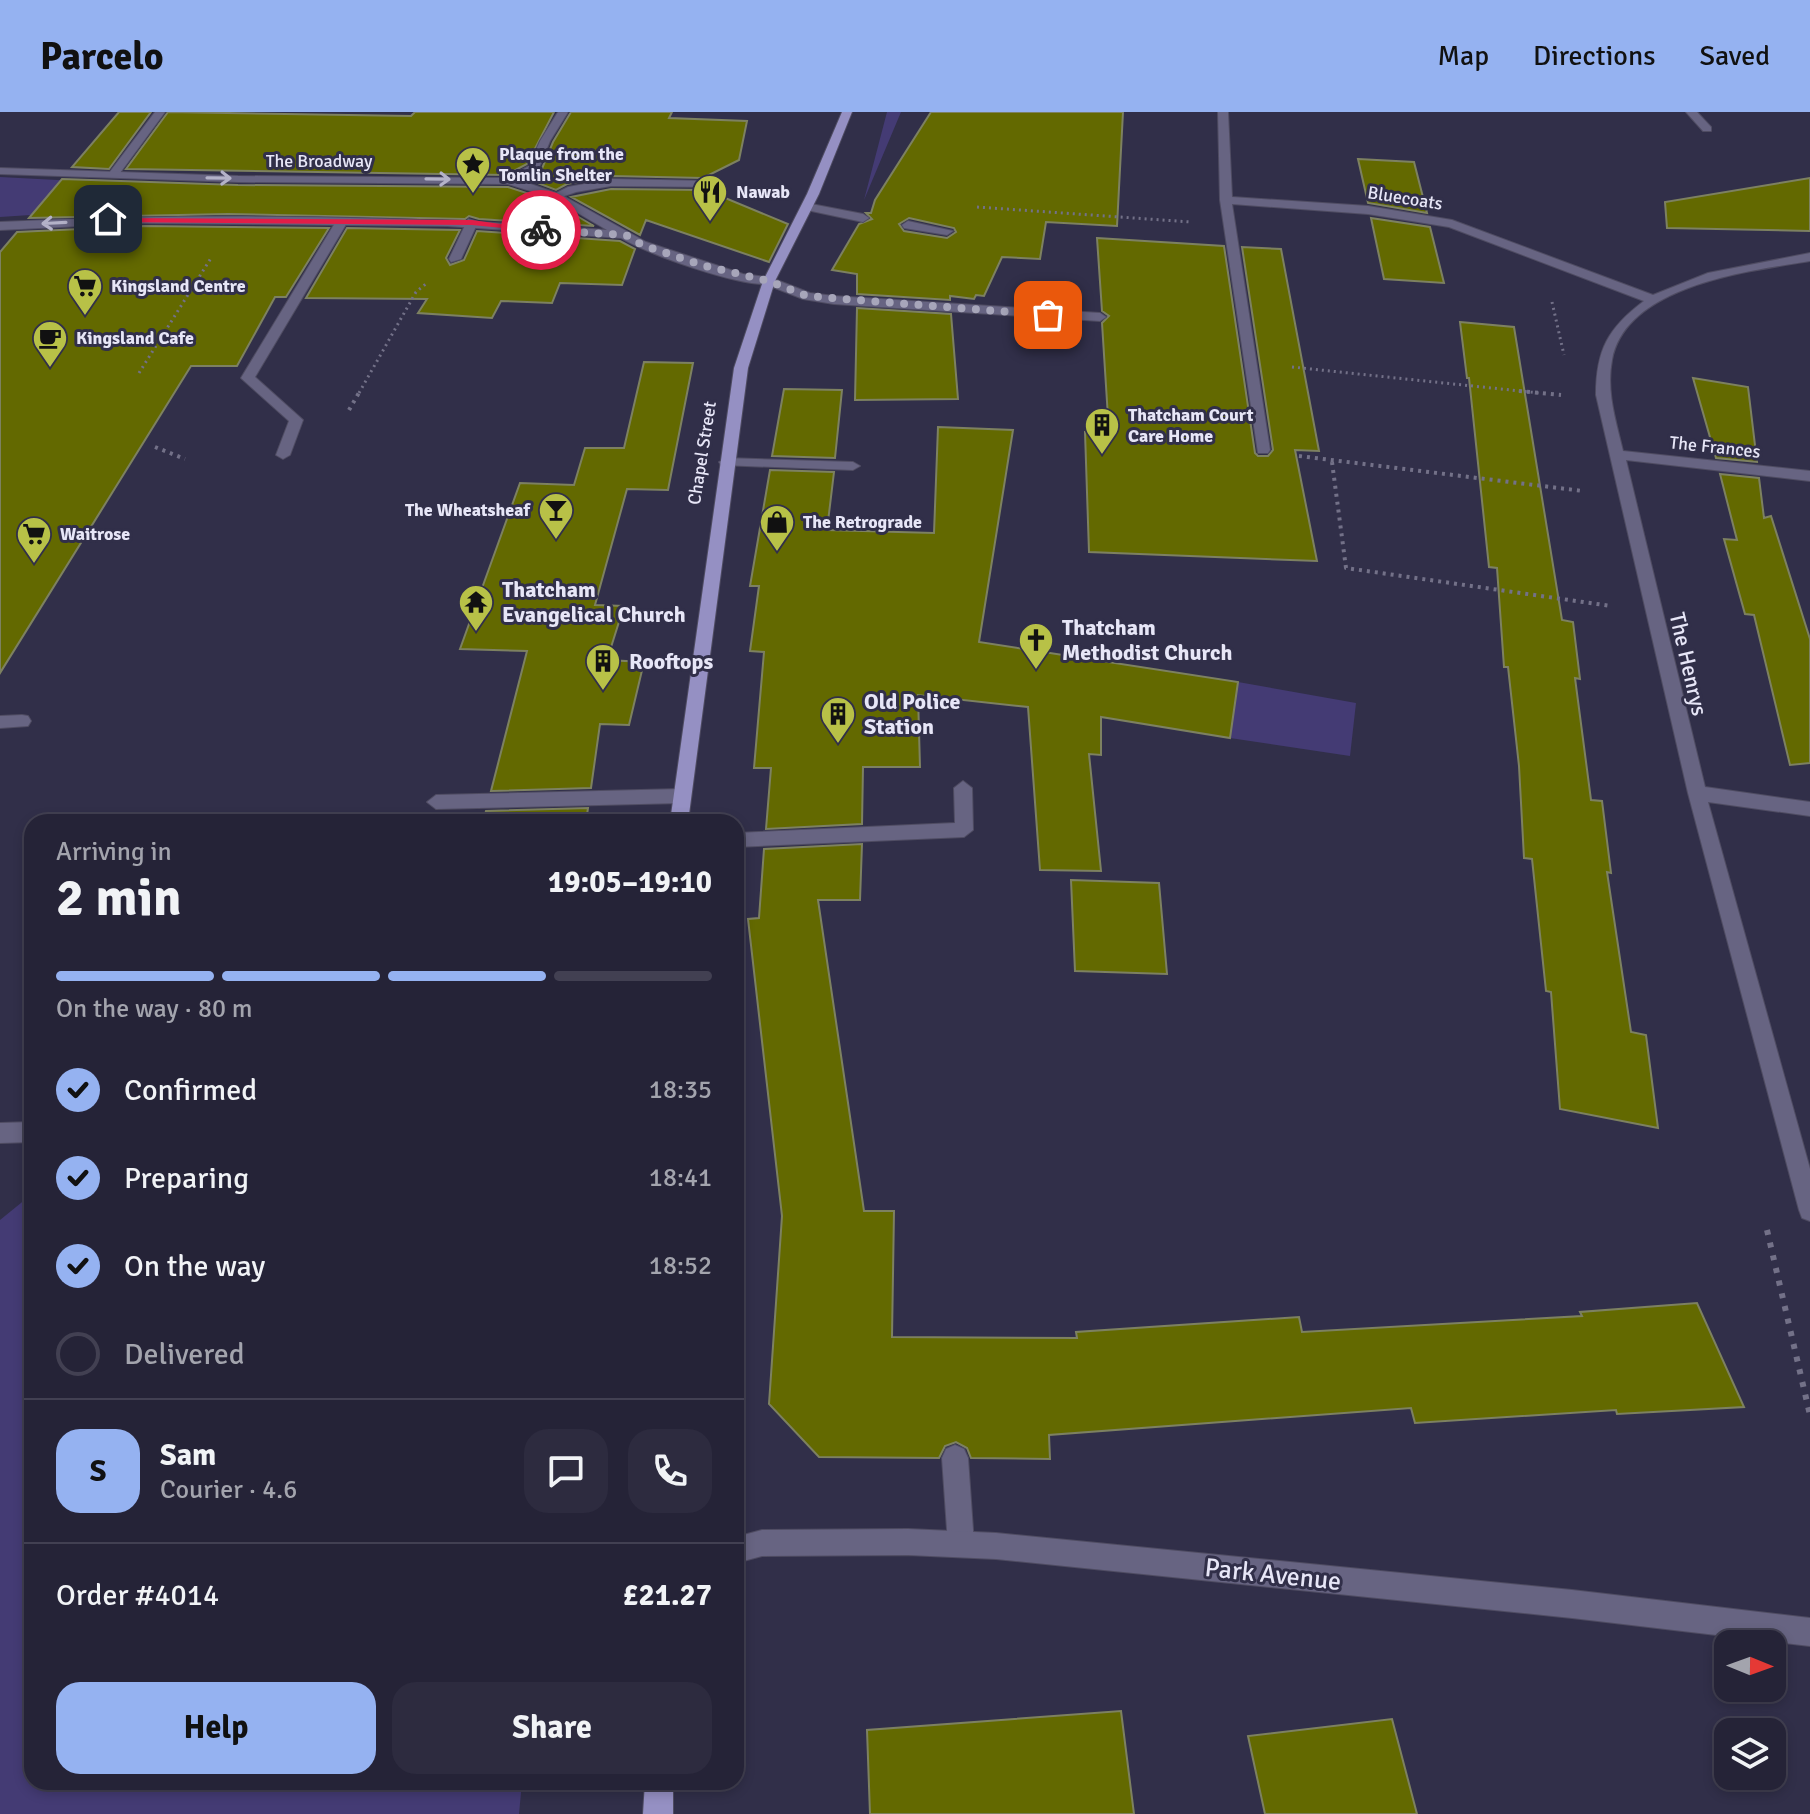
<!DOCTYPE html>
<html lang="en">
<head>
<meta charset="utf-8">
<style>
  :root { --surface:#252337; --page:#2d2b3f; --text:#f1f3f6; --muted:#a3a4ad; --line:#424052; --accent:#95b2f1 }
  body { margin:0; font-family:Signika,sans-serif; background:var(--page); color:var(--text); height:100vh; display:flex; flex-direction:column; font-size:30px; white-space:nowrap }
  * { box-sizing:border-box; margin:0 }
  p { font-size:26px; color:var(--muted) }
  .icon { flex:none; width:44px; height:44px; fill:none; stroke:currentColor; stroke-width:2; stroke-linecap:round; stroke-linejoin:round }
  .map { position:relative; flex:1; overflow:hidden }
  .drawer { position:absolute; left:24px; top:702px; width:720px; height:976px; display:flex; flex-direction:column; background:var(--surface); border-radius:24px; box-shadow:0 4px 12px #0003,0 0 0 2px var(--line) }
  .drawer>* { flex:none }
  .needle { width:52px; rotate:91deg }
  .buttons { position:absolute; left:1714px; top:1518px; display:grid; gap:16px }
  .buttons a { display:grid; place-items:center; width:72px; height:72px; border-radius:16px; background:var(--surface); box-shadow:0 4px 12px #0003,0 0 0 2px var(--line); font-size:40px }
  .pin { position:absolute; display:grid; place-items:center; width:68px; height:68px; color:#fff; margin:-34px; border-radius:16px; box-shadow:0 4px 12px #0006 }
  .courier { position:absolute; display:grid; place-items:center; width:80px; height:80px; margin:-40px; border:6px solid #e11d48; border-radius:50%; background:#fff; color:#222; box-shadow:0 2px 10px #0007 }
  .head em { font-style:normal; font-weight:700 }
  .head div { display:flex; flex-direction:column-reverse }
  .head { display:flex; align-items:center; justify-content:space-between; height:136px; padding:0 32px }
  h1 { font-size:52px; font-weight:700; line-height:60px }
  .bar { display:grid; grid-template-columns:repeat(4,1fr); gap:12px 8px; align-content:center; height:96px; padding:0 32px }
  .bar i { height:10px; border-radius:6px; background:var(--line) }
  .bar .on { background:var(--accent) }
  .bar p { grid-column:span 4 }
  .line { display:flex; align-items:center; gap:20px; padding:0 32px; border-top:2px solid var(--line) }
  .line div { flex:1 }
  .round { display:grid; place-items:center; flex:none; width:84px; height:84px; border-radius:24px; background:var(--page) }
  ol { padding:0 32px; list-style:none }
  li { display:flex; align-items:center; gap:24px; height:88px }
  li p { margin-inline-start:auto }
  li .icon { padding:8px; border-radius:50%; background:var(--accent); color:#111; stroke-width:4 }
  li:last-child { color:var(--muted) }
  li i { width:44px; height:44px; border:4px solid var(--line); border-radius:50% }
  .action { display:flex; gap:16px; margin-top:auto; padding:16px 32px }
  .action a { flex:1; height:92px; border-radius:24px; background:var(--accent); color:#111; font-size:32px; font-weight:700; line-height:92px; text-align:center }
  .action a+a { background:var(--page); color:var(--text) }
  header { display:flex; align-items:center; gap:48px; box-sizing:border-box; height:112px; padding:0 40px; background:var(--accent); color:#111 }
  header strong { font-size:38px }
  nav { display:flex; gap:44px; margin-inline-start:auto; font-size:28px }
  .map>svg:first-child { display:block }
</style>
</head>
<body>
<header>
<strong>Parcelo</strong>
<nav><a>Map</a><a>Directions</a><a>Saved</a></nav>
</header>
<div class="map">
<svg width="1810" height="1702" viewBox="0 0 1810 1702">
  <rect width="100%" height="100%" fill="#312f49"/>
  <!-- green -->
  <path fill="#443b74" d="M887,0H901L864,88Z
    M0,65L115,71L91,99L0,105Z
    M1238,570L1356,591L1350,644L1230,626Z
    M32,1082V1670H522L519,1702H0V1108Z"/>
  <!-- building -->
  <path fill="#636900" stroke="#7d8161" stroke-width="2" fill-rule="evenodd" d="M119,0H151L109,57L72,55Z
    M168,0L411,4L415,0H554L527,52L506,63L126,57Z
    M571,0H672L669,6L747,9L739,48L703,66L611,64L567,72L556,78L527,67L541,59L553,30Z
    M931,0H1123L1117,114L1046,110L1040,147L1002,145L984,184L976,183L974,187L950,184V188L857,182V162L832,158L859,112L872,107L866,101H871L875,88ZM909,106L954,116L956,120L947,126L904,119L899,112Z
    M1358,47L1414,50L1427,101L1368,91Z
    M1810,66V119L1667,116L1665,90Z
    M62,67L238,73L508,75L551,89L594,114L479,107L469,104L465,107L228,102L29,106Z
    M611,77L706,78L788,112L769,150L646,108L640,123L571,85Z
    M1371,106L1430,115L1444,171L1384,167Z
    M144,114L329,116L286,185H275L237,254H191L0,561V140L17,120Z
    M347,116L460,118L446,146L450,153L464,148L477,119L620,129L635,137L622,173L560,171L552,191L501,189L492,206L418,201L427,187L306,186Z
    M1097,126L1224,134L1255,341L1258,344H1268L1273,338L1242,135L1281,137L1319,339L1295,338L1317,449L1089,440L1085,320L1109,321L1102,211L1109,204L1102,199Z
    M857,196L951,202L958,287L855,288Z
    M1460,210L1514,215L1562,508L1573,510L1580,567L1575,566L1591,688L1602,689L1611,761L1607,760L1631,920L1646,923L1658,1016L1560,997L1551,880L1546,879L1532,747L1524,746L1519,654L1508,555H1504L1497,456L1489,455L1469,266H1467Z
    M644,250L693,251L668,378L627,377L595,493L624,494L607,548L644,550L629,613L600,612L591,676L491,679L527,539L460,537L520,371L574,373L585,336H624Z
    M1693,266L1748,275L1757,350L1716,346Z
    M784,277L842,278L835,346L772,344Z
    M938,315L1013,318L979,530L1238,570L1230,626L1101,605V643L1089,642L1101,759L1040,758L1028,595L918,583L920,655H863L862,712L766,717L771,656H754L764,540L750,539L759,474H750L770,358L834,360L827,418L934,421Z
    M1720,362L1759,366L1764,406L1771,404L1810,527V651L1790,653L1754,503L1745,502L1724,427L1737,428Z
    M588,696L586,710H483L486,699Z
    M862,732L860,788H818L864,1099H894L892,1225L1077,1226L1076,1220L1299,1205L1302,1220L1582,1204L1580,1200L1697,1191L1744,1295L1617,1302L1616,1298L1415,1311L1411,1296L1049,1323L1050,1347L971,1346L967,1336L956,1330L945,1334L939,1346L819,1345L769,1292L782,1104L748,807L759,806L764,737Z
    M1071,768L1159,771L1167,862L1075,859Z
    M1121,1599L1134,1702H870L867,1618Z
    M1392,1607L1417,1702H1265L1248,1624Z"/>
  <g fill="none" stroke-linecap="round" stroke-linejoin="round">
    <!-- lane casing -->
    <g stroke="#4f4c62" stroke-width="2">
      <path id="lane" d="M155,0H165L117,65H109V61Z
        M611,67L712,69L718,72L712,75L611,74L576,80L556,87L550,84L568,75Z
        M806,91L863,102L869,106L863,110L802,97V93Z
        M338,106L348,109L255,265L303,308L290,343L283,347L276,343L289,309L241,266Z
        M468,107L478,110L461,147L451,150L449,147Z
        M908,109L953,119L947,123L904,116L902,113Z
        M726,346L853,350L860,354L853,358L721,353L719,350Z
        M22,603L28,604L31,609L28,614L0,616V604Z
        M963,669L972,676L973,718L964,725L736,735V721L955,711L954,676Z
        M681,677L690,684L681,691L436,697L427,690L436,683Z
        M955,1333L964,1337L968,1346L974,1432L970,1441L961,1445L952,1441L948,1432L942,1346L946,1337Z"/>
    </g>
    <!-- street casing -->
    <g stroke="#4f4c62" stroke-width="2">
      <path id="street" d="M1218,0H1228L1232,85L1368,94L1452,108L1653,183L1708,161L1810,141V149C1750,159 1626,173 1612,248C1606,280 1616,309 1623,339L1810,359V369L1626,348L1705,675L1810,690V704L1708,690L1810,1057V1109L1802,1106L1799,1098L1688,681L1596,283C1596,238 1608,216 1644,189L1449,115L1368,102L1232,92L1270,338L1268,341H1258L1220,88Z
        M1686,0H1697L1711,15V19H1703Z
        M769,165L810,181L834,184L1100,201L1106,205L1100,209L834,192L803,187L765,172V166Z"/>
    </g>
    <!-- secondary casing -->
    <g stroke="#4f4c62" stroke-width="2">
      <path id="secondary" d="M558,0H568L550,29L538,58L519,68L560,82L646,130L743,162L773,166V172C742,176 650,143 621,126L447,114L144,111L0,118V110C203,101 404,103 607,118L552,86L508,72L238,70L0,62V56L238,64L507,66L529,54L540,29Z
        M32,1010V1030L0,1031V1011Z
        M908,1417L996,1421L1572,1478L1810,1506V1534L1572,1506L996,1447L908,1443L762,1444L736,1451V1425L762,1418Z"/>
    </g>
    <!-- primary casing -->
    <g stroke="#4f4c62" stroke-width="2">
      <path id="primary" d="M842,0H852L819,82L775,169L748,256L688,710H670L734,256L763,169L807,82Z
        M645,1670H673V1702H643Z"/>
    </g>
    <!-- path-far2 -->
    <path stroke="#737188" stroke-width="3" stroke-dasharray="2 4" stroke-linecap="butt" d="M977,95L1191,110
      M1552,190L1564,243
      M1292,255L1539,281
      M139,261L211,146
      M359,281L416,180L427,171"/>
    <!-- path-far1 -->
    <path stroke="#737188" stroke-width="4" stroke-dasharray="3 5" stroke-linecap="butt" d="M1519,279L1561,283
      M349,298L360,279
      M155,335L185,347
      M1299,344L1583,379
      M1332,350L1346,456L1611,494"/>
    <!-- path -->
    <path stroke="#737188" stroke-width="6" stroke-dasharray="5 8" stroke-linecap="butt" d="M1767,1118L1810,1303"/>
    <!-- lane -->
    <use href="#lane" fill="#676482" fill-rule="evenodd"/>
    <!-- street -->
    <use href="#street" fill="#676482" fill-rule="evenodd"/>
    <!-- secondary -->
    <use href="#secondary" fill="#676482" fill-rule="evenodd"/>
    <!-- primary -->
    <use href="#primary" fill="#9590c3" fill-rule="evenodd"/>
  </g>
  <!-- one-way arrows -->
  <defs><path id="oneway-shaft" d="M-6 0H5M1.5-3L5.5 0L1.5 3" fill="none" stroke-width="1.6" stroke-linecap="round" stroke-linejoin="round" transform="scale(2)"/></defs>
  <g stroke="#b4b2c8">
    <use href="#oneway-shaft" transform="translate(219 66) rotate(1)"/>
    <use href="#oneway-shaft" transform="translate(438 67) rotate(1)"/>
    <use href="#oneway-shaft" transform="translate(54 111) rotate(177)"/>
  </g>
  <!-- route -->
  <path fill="#e11d48" d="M106,106L472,108L545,118L541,120L472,113L108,110Z"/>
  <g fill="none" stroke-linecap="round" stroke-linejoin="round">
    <!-- done -->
    <path stroke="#a7a6ba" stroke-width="8" stroke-dasharray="0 14.4" d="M541,118L626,123L642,133L705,154L769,169L807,184L1048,203"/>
  </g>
  <!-- icons -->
  <defs>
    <g id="sight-pin" transform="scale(1.8)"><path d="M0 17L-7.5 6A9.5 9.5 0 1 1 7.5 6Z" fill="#b8c147" stroke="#312f49"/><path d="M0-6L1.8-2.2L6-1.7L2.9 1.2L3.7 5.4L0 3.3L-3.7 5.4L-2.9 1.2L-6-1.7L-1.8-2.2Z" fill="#111"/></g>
    <g id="restaurant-pin" transform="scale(1.8)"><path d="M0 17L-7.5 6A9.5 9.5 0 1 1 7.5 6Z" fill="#b8c147" stroke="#312f49"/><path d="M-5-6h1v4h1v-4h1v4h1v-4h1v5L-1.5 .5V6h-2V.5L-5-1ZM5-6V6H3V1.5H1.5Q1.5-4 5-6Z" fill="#111"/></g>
    <g id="supermarket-pin" transform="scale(1.8)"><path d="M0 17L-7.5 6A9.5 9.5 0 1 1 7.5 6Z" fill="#b8c147" stroke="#312f49"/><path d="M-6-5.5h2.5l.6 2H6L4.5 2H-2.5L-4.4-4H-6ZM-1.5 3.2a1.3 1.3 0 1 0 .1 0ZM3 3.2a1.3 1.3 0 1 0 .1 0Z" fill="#111"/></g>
    <g id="cafe-pin" transform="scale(1.8)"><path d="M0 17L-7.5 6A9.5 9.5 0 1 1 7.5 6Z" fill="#b8c147" stroke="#312f49"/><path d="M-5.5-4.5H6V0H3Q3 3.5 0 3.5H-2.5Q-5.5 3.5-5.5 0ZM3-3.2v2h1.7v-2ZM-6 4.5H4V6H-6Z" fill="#111"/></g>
    <g id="building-pin" transform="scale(1.8)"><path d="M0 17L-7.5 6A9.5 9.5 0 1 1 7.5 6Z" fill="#b8c147" stroke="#312f49"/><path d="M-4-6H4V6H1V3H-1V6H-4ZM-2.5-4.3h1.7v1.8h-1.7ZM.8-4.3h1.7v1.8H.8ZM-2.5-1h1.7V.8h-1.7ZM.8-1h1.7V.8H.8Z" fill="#111"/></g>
    <g id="bar-pin" transform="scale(1.8)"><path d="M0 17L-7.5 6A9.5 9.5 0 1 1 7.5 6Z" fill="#b8c147" stroke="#312f49"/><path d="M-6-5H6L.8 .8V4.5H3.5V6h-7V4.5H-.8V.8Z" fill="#111"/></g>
    <g id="shop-pin" transform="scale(1.8)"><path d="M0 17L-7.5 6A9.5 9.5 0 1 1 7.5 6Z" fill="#b8c147" stroke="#312f49"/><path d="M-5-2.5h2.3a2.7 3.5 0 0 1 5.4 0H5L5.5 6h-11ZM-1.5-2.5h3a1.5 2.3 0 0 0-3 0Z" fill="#111"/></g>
    <g id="temple-pin" transform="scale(1.8)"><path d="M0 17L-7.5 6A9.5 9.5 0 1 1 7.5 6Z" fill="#b8c147" stroke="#312f49"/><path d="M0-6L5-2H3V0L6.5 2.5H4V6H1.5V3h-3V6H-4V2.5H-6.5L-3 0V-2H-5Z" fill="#111"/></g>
    <g id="church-pin" transform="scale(1.8)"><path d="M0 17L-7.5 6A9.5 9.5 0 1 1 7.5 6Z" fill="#b8c147" stroke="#312f49"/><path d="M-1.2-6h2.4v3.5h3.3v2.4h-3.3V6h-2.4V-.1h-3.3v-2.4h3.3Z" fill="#111"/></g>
  </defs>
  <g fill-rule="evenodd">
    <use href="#sight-pin" x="473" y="52"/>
    <use href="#restaurant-pin" x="710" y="80"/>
    <use href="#supermarket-pin" x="85" y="174"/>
    <use href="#cafe-pin" x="50" y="226"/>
    <use href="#building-pin" x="1102" y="313"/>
    <use href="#bar-pin" x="556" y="398"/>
    <use href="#shop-pin" x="777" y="410"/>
    <use href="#supermarket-pin" x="34" y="422"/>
    <use href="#temple-pin" x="476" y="490"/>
    <use href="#church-pin" x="1036" y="528"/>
    <use href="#building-pin" x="603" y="549"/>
    <use href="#building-pin" x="838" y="602"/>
  </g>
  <g text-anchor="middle" stroke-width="6" stroke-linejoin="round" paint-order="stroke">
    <!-- far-poi labels -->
    <g font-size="18" font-weight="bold" fill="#e7e6f7" stroke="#312f49" text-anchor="start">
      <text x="499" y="48">Plaque from the<tspan x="499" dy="21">Tomlin Shelter</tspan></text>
      <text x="736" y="86">Nawab</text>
      <text x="111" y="180">Kingsland Centre</text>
      <text x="76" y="232">Kingsland Cafe</text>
      <text x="1128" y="309">Thatcham Court<tspan x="1128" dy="21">Care Home</tspan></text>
      <text x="530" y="404" text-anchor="end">The Wheatsheaf</text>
      <text x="803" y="416">The Retrograde</text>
      <text x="60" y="428">Waitrose</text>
    </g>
    <!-- far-street labels -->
    <g font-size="18" fill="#e7e6f7" stroke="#312f49">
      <text x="319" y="55">The Broadway</text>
      <text transform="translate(1405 86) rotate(9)" y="6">Bluecoats</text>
      <text transform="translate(1715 335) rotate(6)" y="6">The Frances</text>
      <text transform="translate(702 341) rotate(-81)" y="6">Chapel Street</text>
    </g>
    <!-- poi labels -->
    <g font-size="22" font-weight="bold" fill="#e7e6f7" stroke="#312f49" text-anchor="start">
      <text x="502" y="485">Thatcham<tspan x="502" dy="25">Evangelical Church</tspan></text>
      <text x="1062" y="523">Thatcham<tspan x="1062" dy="25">Methodist Church</tspan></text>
      <text x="629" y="557">Rooftops</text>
      <text x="864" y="597">Old Police<tspan x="864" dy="25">Station</tspan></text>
    </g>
    <!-- street labels -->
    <g font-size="22" fill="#e7e6f7" stroke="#312f49">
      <text transform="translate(1689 552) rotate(77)" y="8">The Henrys</text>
    </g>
    <!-- near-street labels -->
    <g font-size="26" fill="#e7e6f7" stroke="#312f49">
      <text transform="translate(1273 1462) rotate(6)" y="9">Park Avenue</text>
    </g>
  </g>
</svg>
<div class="buttons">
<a><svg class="needle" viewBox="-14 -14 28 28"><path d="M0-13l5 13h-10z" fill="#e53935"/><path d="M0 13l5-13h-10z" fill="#a3a4ad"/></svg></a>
<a><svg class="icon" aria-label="layers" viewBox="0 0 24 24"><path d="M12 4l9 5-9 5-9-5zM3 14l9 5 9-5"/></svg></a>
</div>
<div class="pin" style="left:1048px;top:203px;background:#ea580c"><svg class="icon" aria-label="bag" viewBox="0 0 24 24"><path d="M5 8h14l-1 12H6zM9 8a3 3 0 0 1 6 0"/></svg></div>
<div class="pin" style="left:108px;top:107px;background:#1f2937"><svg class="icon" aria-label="home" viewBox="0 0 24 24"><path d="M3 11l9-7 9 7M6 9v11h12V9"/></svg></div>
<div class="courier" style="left:541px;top:118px"><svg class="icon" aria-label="bike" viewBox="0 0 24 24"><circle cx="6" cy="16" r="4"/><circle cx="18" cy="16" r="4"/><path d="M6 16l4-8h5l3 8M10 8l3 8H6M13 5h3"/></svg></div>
<section class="drawer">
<div class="head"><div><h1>2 min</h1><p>Arriving in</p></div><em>19:05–19:10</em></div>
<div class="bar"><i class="on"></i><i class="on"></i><i class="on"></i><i></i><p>On the way · 80 m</p></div>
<ol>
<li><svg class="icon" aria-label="check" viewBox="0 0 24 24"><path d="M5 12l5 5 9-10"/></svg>Confirmed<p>18:35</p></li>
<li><svg class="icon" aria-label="check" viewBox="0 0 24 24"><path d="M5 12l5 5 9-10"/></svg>Preparing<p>18:41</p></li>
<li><svg class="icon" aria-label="check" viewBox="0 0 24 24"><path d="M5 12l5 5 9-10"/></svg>On the way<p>18:52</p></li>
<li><i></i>Delivered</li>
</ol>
<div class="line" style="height:144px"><b class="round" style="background:var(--accent);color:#111">S</b><div><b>Sam</b><p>Courier · 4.6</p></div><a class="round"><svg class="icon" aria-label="chat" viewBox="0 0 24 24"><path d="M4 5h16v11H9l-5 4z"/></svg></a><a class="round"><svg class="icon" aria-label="phone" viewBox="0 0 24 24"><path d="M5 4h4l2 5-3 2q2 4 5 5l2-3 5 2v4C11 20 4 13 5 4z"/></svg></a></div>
<div class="line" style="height:104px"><div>Order #4014</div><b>£21.27</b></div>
<div class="action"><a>Help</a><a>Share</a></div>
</section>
</div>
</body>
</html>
